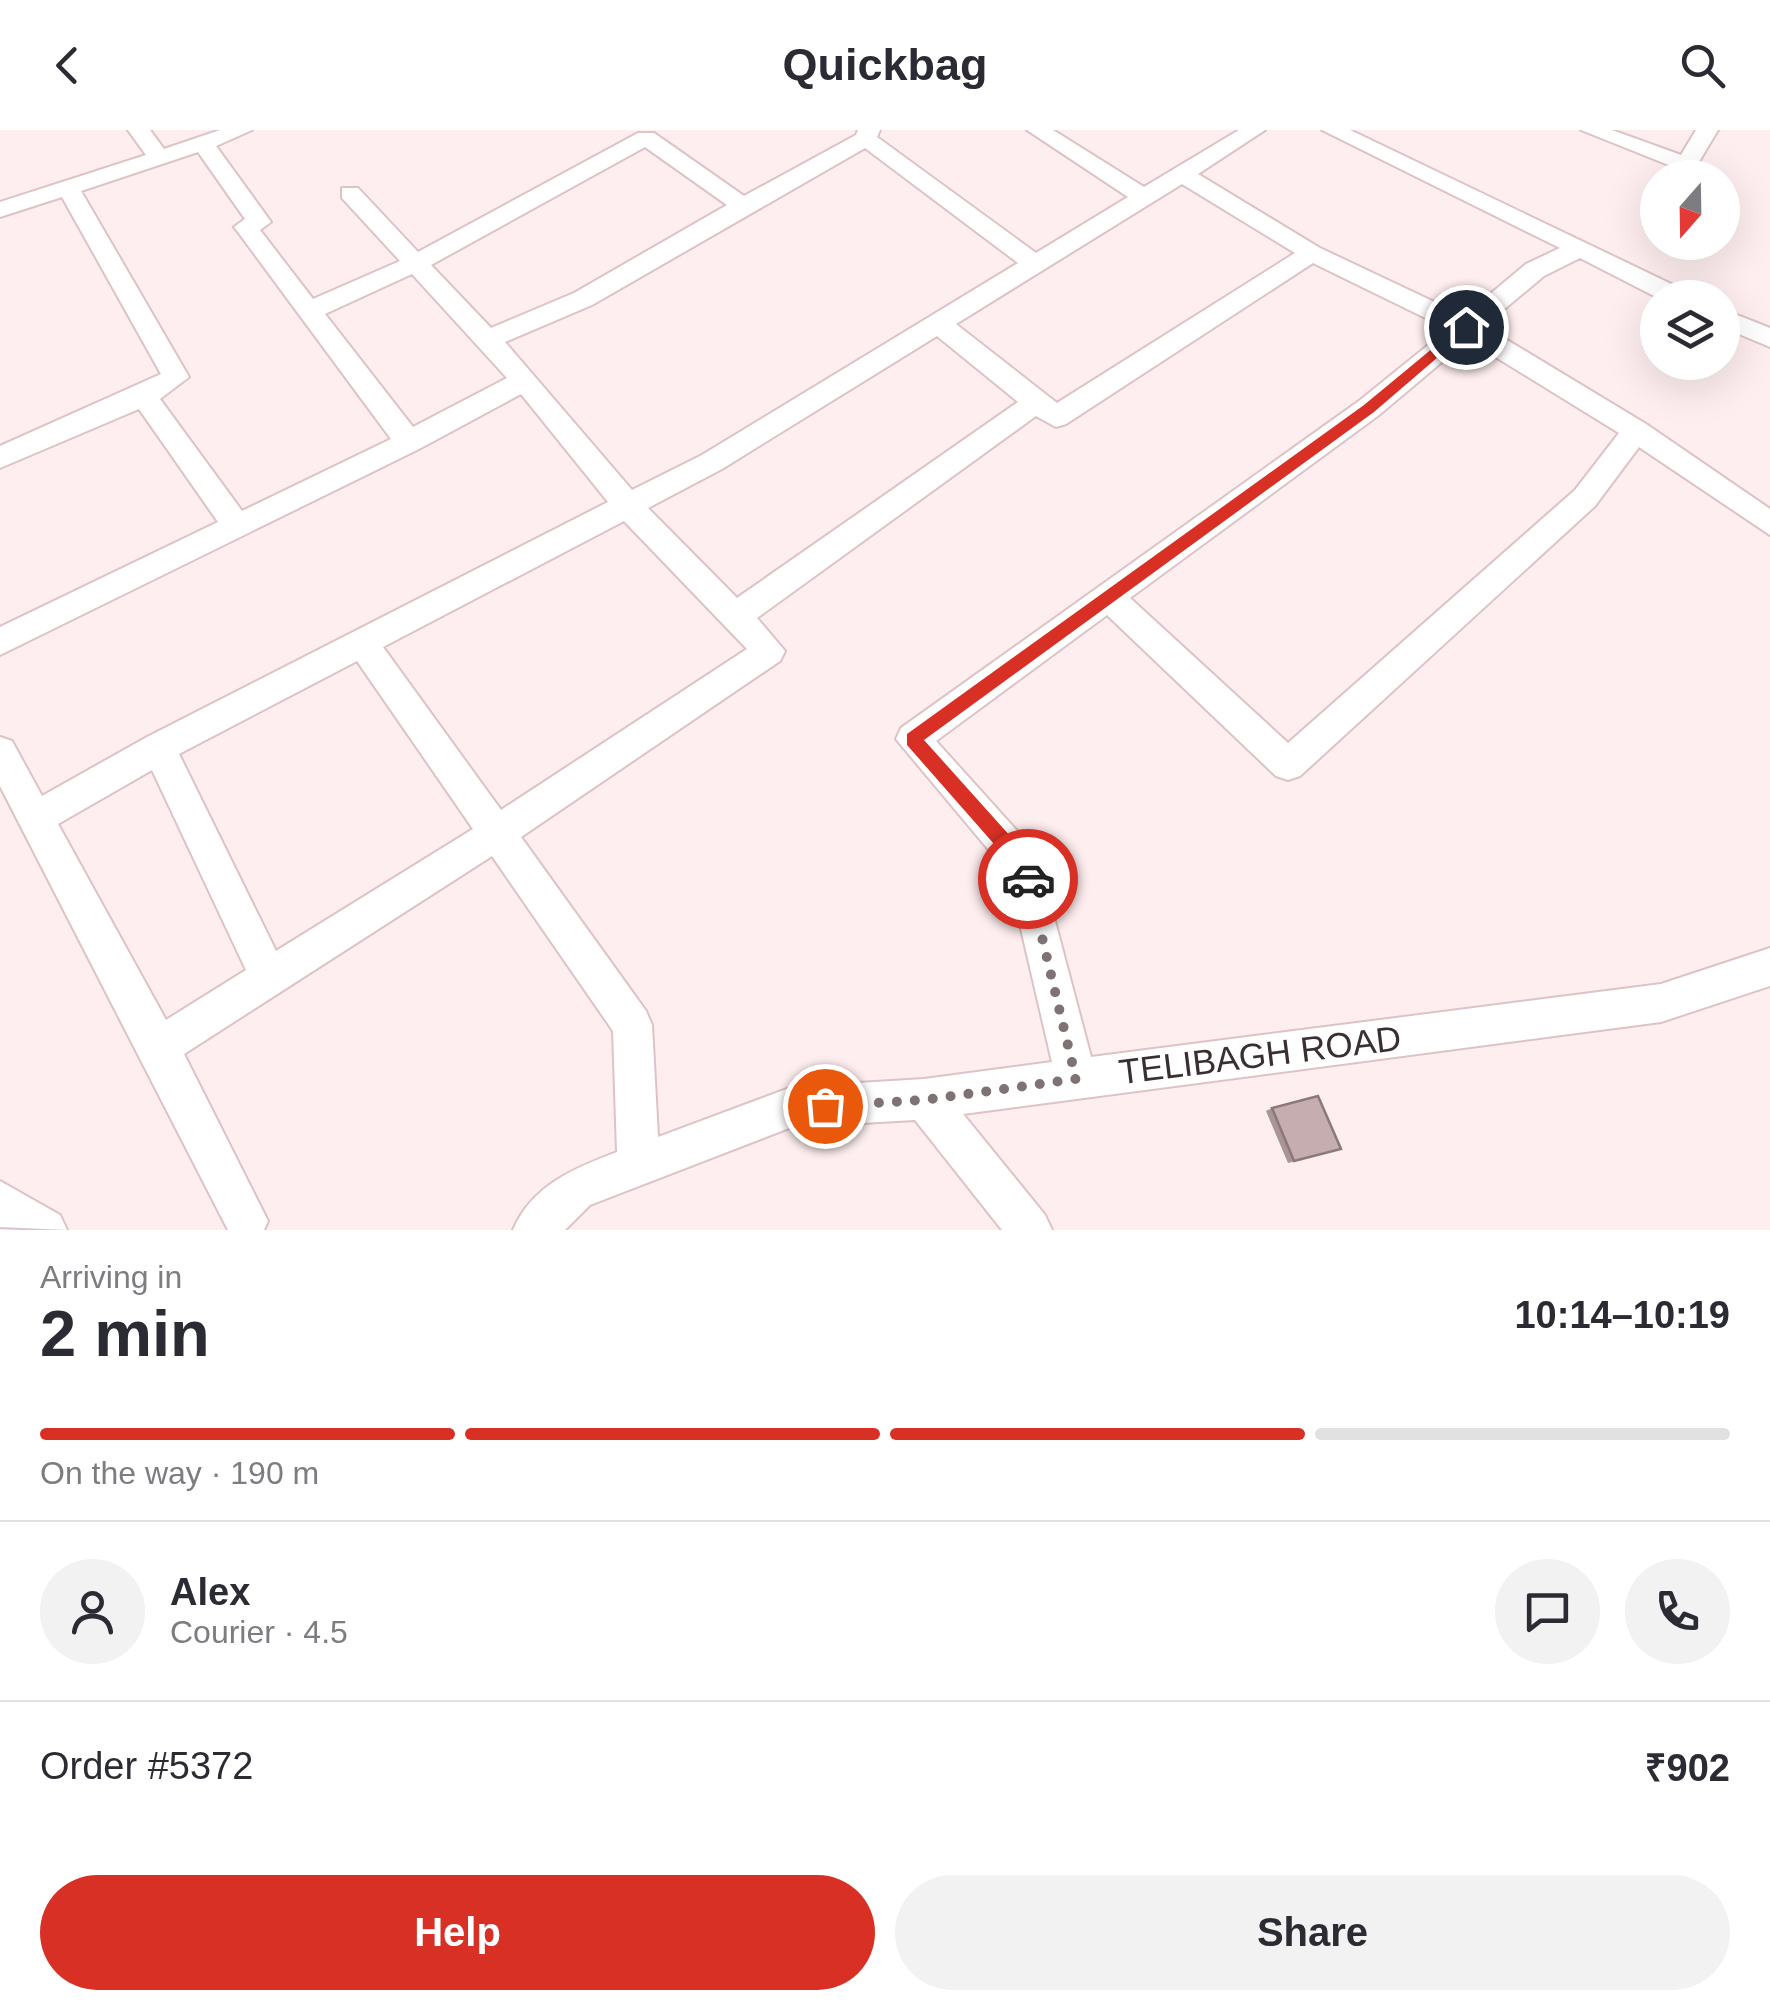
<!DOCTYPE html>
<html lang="en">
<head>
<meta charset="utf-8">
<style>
  :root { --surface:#fff; --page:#f2f2f3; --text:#2b2b33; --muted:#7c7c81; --line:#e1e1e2; --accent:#d93025 }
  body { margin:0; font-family:Helvetica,sans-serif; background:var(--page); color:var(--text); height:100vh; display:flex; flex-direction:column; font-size:38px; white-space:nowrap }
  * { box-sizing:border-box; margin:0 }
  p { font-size:32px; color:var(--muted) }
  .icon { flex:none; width:55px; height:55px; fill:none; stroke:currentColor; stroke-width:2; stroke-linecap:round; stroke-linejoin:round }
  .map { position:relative; height:1100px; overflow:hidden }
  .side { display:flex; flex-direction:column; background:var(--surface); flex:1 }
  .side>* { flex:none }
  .needle { width:65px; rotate:200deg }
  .buttons { position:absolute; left:1640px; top:30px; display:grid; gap:20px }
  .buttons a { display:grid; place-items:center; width:100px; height:100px; border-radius:50%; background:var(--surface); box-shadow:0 10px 40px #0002; font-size:50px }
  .pin { position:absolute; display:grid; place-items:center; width:85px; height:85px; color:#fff; margin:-42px; border:5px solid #fff; border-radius:50%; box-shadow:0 2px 10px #0007 }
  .courier { position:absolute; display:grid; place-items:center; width:100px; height:100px; margin:-50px; border:8px solid #d93025; border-radius:50%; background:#fff; color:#222; box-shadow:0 2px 12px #0007 }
  .overview em { font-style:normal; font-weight:800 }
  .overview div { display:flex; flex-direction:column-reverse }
  .overview { display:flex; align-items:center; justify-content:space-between; height:170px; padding:0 40px }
  h1 { font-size:65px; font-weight:800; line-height:75px }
  .bar { display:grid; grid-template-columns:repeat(4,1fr); gap:15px 10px; align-content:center; height:120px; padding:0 40px }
  .bar i { height:12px; border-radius:8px; background:var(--line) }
  .bar .active { background:var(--accent) }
  .bar p { grid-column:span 4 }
  .line { display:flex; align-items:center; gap:25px; padding:0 40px; border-top:2px solid var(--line) }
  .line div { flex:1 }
  .round { display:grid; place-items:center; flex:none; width:105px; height:105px; border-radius:52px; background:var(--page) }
  .button { display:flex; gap:20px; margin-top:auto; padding:20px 40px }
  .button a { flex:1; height:115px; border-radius:60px; background:var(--accent); color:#fff; font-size:40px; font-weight:800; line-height:115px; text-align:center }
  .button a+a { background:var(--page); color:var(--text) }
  header { display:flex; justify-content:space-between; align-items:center; height:130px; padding:0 40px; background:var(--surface); font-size:45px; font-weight:800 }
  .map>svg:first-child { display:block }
</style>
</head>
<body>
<header><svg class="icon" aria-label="back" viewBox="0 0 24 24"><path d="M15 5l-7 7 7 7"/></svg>Quickbag<svg class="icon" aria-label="search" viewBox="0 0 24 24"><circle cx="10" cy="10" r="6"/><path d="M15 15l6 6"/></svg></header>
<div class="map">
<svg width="1770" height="1100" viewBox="0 0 1770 1100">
  <rect width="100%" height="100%" fill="#feeeef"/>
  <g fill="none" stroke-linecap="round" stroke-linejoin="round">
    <!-- minor casing -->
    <g stroke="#ddc3c5" stroke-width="4">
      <path id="minor" d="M128,0H150L164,19L220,0H252L216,16L271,92L260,100L313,169L400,131L342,68V58H358L418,122L638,3H654L744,66L856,5L858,0H880L877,7L1036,123L1128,67L1027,0H1053L1144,57L1239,0H1265L1198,44L1320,118L1464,186L1526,134L1560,118L1322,0H1350L1688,162L1691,168H1658L1580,128L1544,146L1484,196L1646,294L1770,379V405L1639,317L1595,376L1300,646L1288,650L1276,646L1107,485L936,611L1037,723L1091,927L1661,854L1770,818V856L1661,892L963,984L1045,1085L1052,1100H1002L915,990L792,997L590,1075L565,1100H513C532,1055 575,1038 617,1022L613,901L492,726L184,924L268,1091L264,1100H228L0,656V607L12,611L42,666L147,607L608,372L521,264L419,319L0,525V497L218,392L139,279L0,338V316L161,244L62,67L0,87V72L146,25ZM645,17L727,75L574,163L491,198L431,135ZM865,18L1018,133L702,325L632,360L505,212L592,175ZM198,22L245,89L234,97L238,102L391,309L242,381L160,269L189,247L81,61ZM1182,54L1295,123L1057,273L956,194ZM1313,133L1448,199L1359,271L901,598L896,609L1008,743L1052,932L924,949L792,957L658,1007L652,895L646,881L521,707L780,531L785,521L757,488L1036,286L1056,297L1066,294ZM412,144L507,248L413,297L325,184ZM937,206L1018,272L737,468L648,378L722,339ZM1468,210L1619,303L1575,360L1288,613L1130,468L1379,285ZM624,391L747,519L501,680L383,517ZM357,531L473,699L276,821L179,624ZM152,640L246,840L166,890L58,694Z
        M1581,0H1612L1681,25L1696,0H1718L1694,40L1686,42Z
        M1722,179L1770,198V217L1722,197Z
        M0,1051L60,1085L67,1100L0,1097Z"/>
    </g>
    <!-- minor -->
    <use href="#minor" fill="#fff" fill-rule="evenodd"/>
  </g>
  <!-- wall -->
  <path fill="#aa9596" d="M1272,978L1341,1019L1288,1033L1266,981Z"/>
  <!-- building -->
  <path fill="#c6adaf" stroke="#8b797a" stroke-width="2.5" d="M1318,966L1341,1019L1294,1031L1272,978Z"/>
  <!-- route -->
  <path fill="#d93025" d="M1462,194L1473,197L1374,282L924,610L1030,728L1037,749L1028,758L1021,756L1016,739L907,615V604L1364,275Z"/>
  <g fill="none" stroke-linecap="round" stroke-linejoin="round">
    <!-- done -->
    <path stroke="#7e7273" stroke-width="10" stroke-dasharray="0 18" d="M825,976L924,970L1076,949L1028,749"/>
  </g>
  <g text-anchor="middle" stroke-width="8" stroke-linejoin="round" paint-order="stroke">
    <!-- near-street labels -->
    <g font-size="35" fill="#392f30" stroke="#fff">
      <text transform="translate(1260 925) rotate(-7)" y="12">TELIBAGH ROAD</text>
    </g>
  </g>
</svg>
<div class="buttons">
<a><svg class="needle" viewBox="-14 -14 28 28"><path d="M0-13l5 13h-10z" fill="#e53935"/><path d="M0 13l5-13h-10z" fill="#7c7c81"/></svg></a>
<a><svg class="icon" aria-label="layers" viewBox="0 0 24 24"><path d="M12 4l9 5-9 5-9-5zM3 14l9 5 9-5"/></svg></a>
</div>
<div class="pin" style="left:825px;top:976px;background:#ea580c"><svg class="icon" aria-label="bag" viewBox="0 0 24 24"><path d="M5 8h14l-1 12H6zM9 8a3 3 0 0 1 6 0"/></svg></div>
<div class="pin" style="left:1466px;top:197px;background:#1f2937"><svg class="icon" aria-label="home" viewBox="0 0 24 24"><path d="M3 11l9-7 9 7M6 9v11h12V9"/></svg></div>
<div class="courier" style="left:1028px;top:749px"><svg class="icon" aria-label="car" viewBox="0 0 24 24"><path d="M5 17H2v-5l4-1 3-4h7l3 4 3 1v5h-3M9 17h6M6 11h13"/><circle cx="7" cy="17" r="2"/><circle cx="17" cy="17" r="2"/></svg></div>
</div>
<section class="side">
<div class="overview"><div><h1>2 min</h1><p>Arriving in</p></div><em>10:14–10:19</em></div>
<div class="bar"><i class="active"></i><i class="active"></i><i class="active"></i><i></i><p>On the way · 190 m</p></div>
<div class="line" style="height:180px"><a class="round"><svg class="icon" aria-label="person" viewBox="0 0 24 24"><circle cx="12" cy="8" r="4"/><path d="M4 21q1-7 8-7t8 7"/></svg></a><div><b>Alex</b><p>Courier · 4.5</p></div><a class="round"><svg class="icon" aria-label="chat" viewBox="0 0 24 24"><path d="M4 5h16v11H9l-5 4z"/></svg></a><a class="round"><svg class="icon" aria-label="phone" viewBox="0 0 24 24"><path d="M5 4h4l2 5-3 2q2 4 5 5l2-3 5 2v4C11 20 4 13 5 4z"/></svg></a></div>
<div class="line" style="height:130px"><div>Order #5372</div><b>₹902</b></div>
<div class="button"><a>Help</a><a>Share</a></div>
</section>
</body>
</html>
